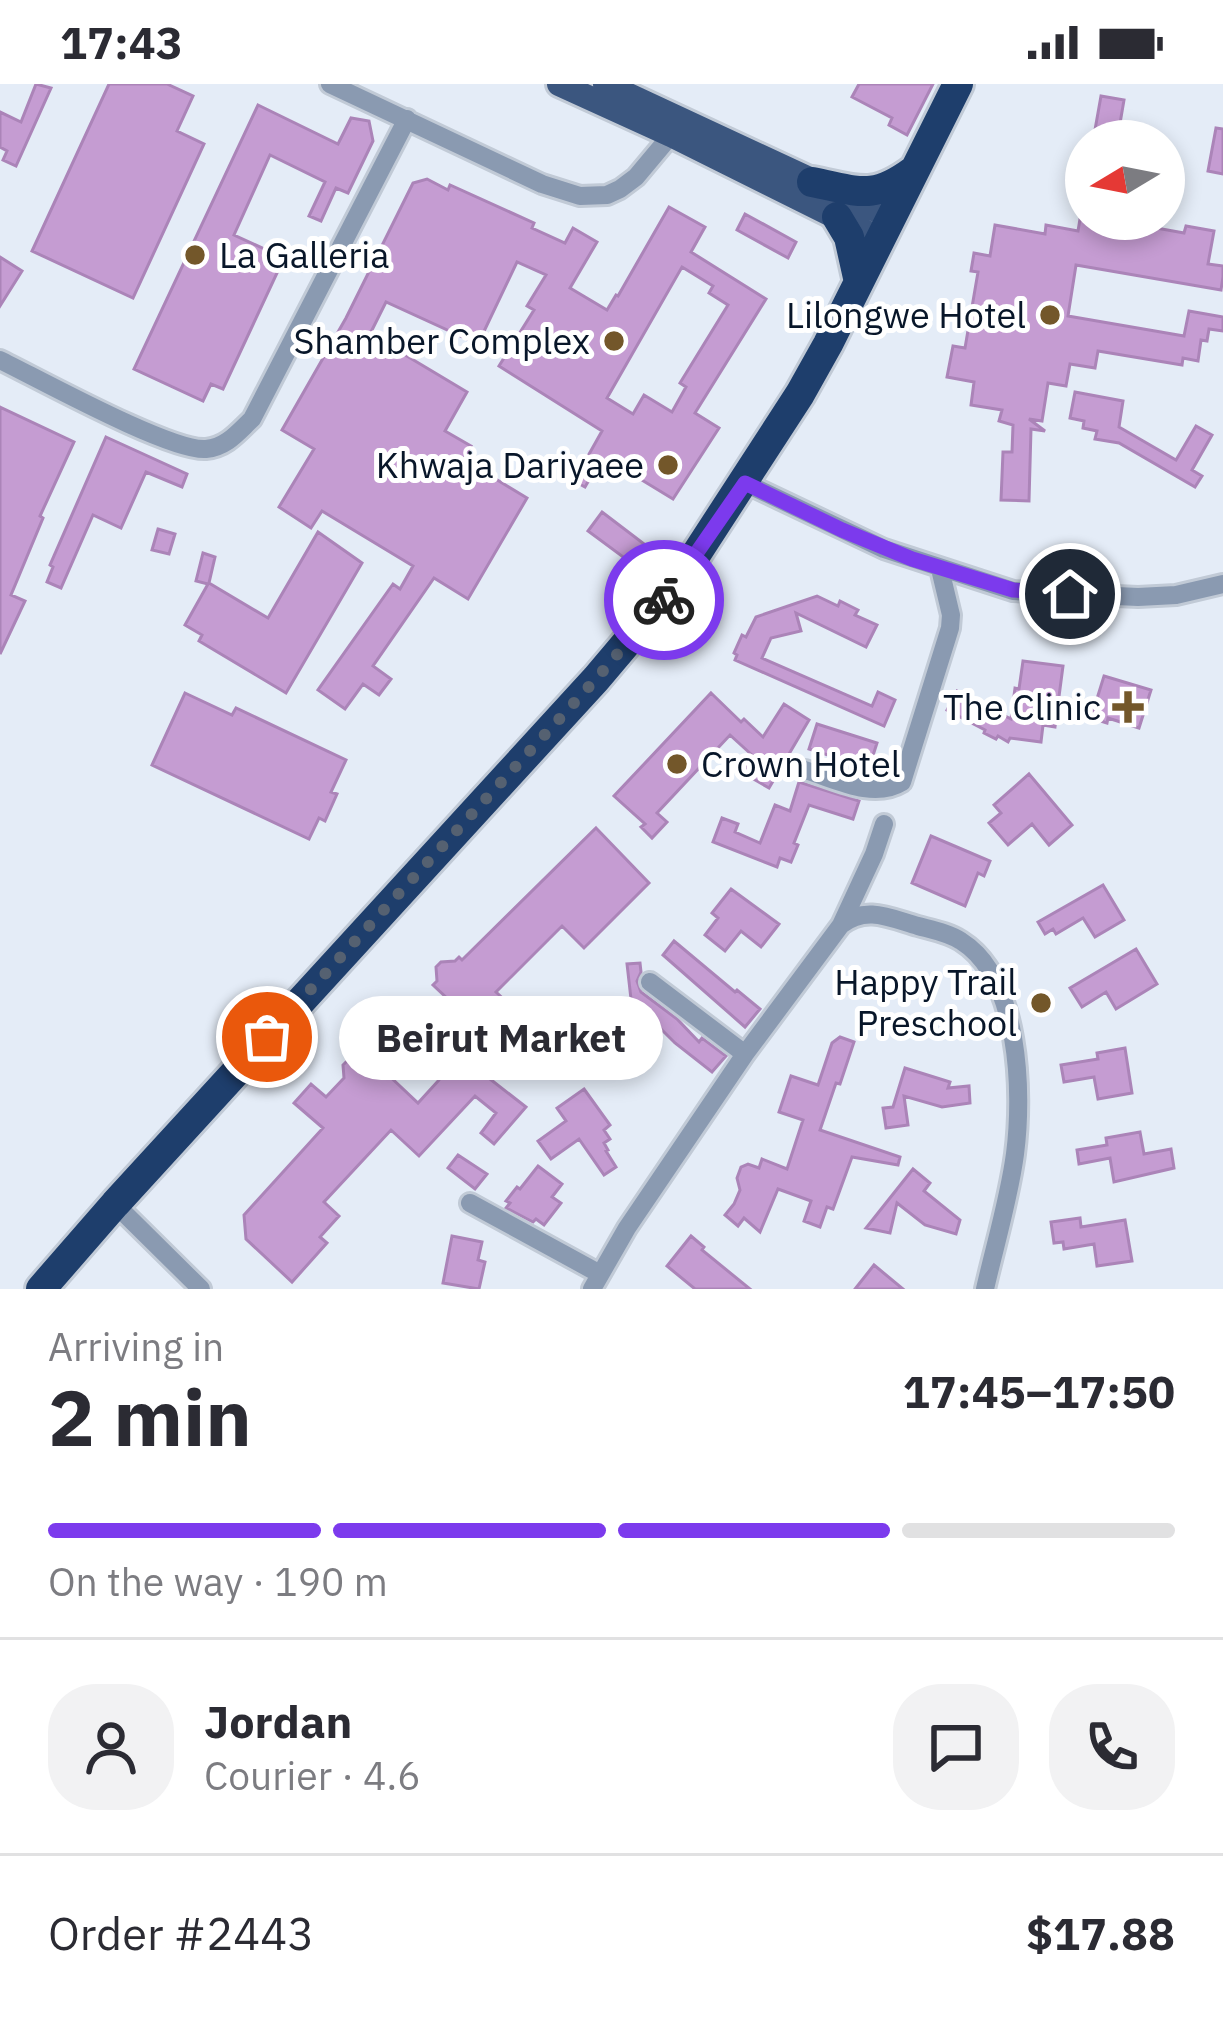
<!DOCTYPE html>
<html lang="en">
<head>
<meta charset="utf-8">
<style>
  :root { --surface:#fff; --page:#f2f2f3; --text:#2b2b33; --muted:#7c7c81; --line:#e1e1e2; --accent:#7c3aed }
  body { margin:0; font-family:"IBM Plex Sans",sans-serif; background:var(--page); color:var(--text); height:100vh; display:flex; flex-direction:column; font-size:45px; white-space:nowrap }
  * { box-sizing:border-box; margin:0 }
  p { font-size:39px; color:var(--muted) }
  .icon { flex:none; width:66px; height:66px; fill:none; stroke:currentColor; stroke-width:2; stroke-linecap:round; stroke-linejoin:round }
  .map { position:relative; height:1205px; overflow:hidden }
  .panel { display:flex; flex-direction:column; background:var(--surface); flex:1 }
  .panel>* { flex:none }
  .needle { width:78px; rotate:260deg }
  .buttons { position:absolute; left:1065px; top:36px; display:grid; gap:24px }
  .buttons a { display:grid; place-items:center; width:120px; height:120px; border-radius:50%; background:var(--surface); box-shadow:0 6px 18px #0003; font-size:60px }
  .pin { position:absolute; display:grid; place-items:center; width:102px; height:102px; color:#fff; margin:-51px; border:6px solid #fff; border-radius:50%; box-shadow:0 3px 12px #0007 }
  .courier { position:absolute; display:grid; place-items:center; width:120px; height:120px; margin:-60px; border:9px solid #7c3aed; border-radius:50%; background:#fff; color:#222; box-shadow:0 3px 15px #0007 }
  .bubble { position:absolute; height:84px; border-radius:42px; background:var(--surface); box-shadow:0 6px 18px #0003; font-size:39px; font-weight:700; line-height:84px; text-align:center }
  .head em { font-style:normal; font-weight:700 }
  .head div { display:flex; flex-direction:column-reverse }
  .head { display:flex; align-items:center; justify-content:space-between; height:204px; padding:0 48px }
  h1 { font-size:78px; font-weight:700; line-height:90px }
  .bar { display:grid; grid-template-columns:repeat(4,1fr); gap:18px 12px; align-content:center; height:144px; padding:0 48px }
  .bar i { height:15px; border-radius:9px; background:var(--line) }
  .bar .on { background:var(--accent) }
  .bar p { grid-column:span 4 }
  .line { display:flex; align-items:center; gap:30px; padding:0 48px; border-top:3px solid var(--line) }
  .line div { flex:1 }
  .round { display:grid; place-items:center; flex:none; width:126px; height:126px; border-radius:48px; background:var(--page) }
  .status { display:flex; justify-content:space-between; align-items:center; height:84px; padding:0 60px; background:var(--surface); direction:ltr }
  .status svg { height:33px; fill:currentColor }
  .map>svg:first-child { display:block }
</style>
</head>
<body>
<div class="status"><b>17:43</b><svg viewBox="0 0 49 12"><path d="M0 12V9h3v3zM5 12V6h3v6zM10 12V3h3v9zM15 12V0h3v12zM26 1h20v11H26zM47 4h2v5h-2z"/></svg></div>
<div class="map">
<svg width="1223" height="1205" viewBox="0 0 1223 1205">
  <rect width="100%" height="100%" fill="#e4ecf7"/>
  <!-- building -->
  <path fill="#c59cd2" stroke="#ab84b8" stroke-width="3" fill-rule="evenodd" d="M36,0L51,4L16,82L3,76L7,67L0,63V28L21,38Z
    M109,0H167L193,12L177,47L204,60L133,214L32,167Z
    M859,0H933L907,51L889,41L892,34L852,13Z
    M1101,12L1124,16L1117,57H1093Z
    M258,21L338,60L351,34L369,37L373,57L348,109L336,104L321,137L309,132L325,98L270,71L234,151L284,174L223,305L211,300L203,317L134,285Z
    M1216,44L1223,45V90L1208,87Z
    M427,95L448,106L450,101L534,139L532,144L565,159L573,144L597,158L570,204L607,226L616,211L618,212L669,123L705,143L691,168L766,215L695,329L719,344L673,415L632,390L613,394L596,384L585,403L574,397L602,347L499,282L534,226L527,222L546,191L517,178L478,260L386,218L370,250L467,308L445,347L471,362L463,375L527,414L468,515L434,494L373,582L391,595L379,611L363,600L345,625L318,606L393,500L400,505L413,482L322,427L311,444L279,423L314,365L282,346L346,234L413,99ZM682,183L713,202L709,209L728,221L680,299L686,303L672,328L644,311L633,330L607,314Z
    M745,130L796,158L788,174L737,146Z
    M1080,135H1104L1102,144L1128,148L1129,139L1184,149L1186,142L1214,147L1208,180L1223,182V193L1221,206L1076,181L1068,232L1184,252L1189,227L1223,233V247L1209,245L1207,257L1201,256L1198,277L1183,274L1182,281L1098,267L1095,284L1070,280L1066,302L1048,299L1042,337L1029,335L1045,347L1031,345L1029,417L1001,416L1003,368H1012L1013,341L999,337L1002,326L971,321L974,298L947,293L953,262L965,264L978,188L971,187L974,169L990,172L995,141L1045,150L1046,141L1078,147Z
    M0,173L22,187L0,222Z
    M1075,308L1123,317L1119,343L1176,376L1196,342L1212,351L1192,386L1202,392L1195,403L1119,359L1095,355L1097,347L1083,344L1084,337L1070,334Z
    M0,323L74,358L40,432L43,434L11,511L25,517L0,570Z
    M106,353L187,390L182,403L146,388L121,444L93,431L61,504L47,498L53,483L50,481Z
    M602,428L652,466L638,484L588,447Z
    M158,445L175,450L169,470L152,466Z
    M318,448L362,479L286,609L199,557L202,551L185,541L208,500L196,497L203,469L215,473L209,499L268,534Z
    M817,512L838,522L840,517L858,526L855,531L877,541L866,563L796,529L801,547L771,554L762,574L872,622L878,608L895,616L884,642L735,576L737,571L734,569L742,551L746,553L756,533Z
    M1023,577L1063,582L1055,643L1043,641L1041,658L1010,654L1008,658L998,652L996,655L984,649L985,646L947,626L957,607L1011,635L1015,604L1019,605Z
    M1104,592L1151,606L1139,644L1108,634L1107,639L1091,634Z
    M185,609L232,631L236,624L346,676L331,708L337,710L325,737L319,734L309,755L152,681Z
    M711,609L741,638L744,635L763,653L784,620L809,636L769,704L743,689L753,672L730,651L657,729L667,738L652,754L641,743L645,740L614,712Z
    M817,640L877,659L869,684L809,665Z
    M1029,690L1072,741L1049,761L1032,740L1008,761L989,739L1001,729L994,721Z
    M799,698L859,717L853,735L809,721L794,759L798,761L791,778L780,774L777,783L713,758L722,734L738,740L735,748L760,759L775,721L790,727Z
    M596,744L649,799L584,864L562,842L496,908L536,945L490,995L526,1023L494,1060L481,1049L496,1029L475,1012L419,1072L391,1046L324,1118L339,1132L320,1153L327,1159L292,1198L246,1155L244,1131L323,1044L294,1019L311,1000L326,1013L344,994L343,981L349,975H361L366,970L418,1019L439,996L438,979L444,974L460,973L483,948L433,901L437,897L436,883L441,878L455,877L459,873L462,876Z
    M931,752L990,777L984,792L978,789L965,822L912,799Z
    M1103,801L1124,836L1095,853L1083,834L1056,850L1053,845L1045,850L1038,838Z
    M731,805L779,840L761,863L741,847L725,867L705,851L718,834L712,829Z
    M674,857L735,908L737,906L760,925L745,943L663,871Z
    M1136,865L1157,900L1116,925L1106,908L1082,923L1070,904Z
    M640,879L641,888L637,897L641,908L677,935L699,958L702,954L726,972L712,988L675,959L631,915L627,880Z
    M840,953L854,958L840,1000L836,999L820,1046L900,1073L898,1081L852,1073L833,1125L827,1123L820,1143L804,1137L811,1117L778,1105L760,1148L744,1134L738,1142L725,1131L734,1120L740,1106L737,1094L741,1083L748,1080L759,1084L762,1075L787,1085L803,1036L779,1028L791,992L818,1001L832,959Z
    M1125,964L1132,1009L1098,1015L1094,993L1064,998L1061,981L1098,975L1097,969Z
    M905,984L950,998L948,1004L969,1002L970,1019L942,1023L904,1012L908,1041L886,1044L883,1024L893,1023Z
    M584,1005L610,1041L604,1046L610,1055L604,1059L608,1066L606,1067L616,1083L604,1091L579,1055L551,1075L538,1057L566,1037L557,1024Z
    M1140,1048L1144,1070L1171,1065L1174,1084L1114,1098L1110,1074L1079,1080L1077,1066L1107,1061L1106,1054Z
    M458,1071L487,1090L475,1105L448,1084Z
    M538,1082L562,1100L552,1113L561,1119L544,1141L536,1135L533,1138L506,1124L510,1119L506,1117L517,1103L520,1105Z
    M913,1085L930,1099L924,1107L960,1136L956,1150L925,1141L897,1119L890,1149L866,1144Z
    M1080,1134L1081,1143L1125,1136L1132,1177L1097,1182L1094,1160L1064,1165L1063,1158L1054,1159L1051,1138Z
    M452,1152L482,1158L478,1176L485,1178L479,1205L443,1199Z
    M691,1152L704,1163L702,1166L750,1205H695L667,1182Z
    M874,1181L903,1205H855Z"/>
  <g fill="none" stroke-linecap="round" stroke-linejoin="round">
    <!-- minor casing -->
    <g stroke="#c1cad6" stroke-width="24">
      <path id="minor" d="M330,0L542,100L580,112L607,111L620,105L636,93L677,44
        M0,276C39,295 171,368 206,365C227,363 238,348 252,335L407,35
        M745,399L884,465L1013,507L1138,513L1176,511L1223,500
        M805,686C835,695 873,716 902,698L950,544L951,531L940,485
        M841,841L874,770L884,740
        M650,898L745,970
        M470,1119L600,1190
        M115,1120L201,1205
        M592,1205L627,1144L745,970L841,841C866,821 890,834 918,842C933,846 949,849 961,857C1020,894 1023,1009 1015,1070C1009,1115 995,1161 985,1205"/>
    </g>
    <!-- major casing -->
    <g stroke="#c1cad6" stroke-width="30">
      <path id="major" d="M559,0L671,51L880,155
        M605,0L891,133"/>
    </g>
    <!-- highway casing -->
    <g stroke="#c1cad6" stroke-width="36">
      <path id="highway" d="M812,98C859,107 872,117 913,87
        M837,133L849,153L859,198
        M41,1205L115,1120L596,595L678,498L800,310L828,260L958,0"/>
    </g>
    <!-- minor -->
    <use href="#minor" stroke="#8a9ab1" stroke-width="18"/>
    <!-- major -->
    <use href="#major" stroke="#3b567f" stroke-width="24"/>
    <!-- highway -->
    <use href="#highway" stroke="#1e3e6c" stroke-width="30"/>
  </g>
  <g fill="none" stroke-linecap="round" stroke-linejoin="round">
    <!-- done -->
    <path stroke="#556171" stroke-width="12" stroke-dasharray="0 21.6" d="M267,953L596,595L664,516"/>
    <!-- route -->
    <path stroke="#7c3aed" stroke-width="15" d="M664,516L745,399L842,446L912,475L1013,506L1070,510"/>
  </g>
  <!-- markers -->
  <g fill="#73572a" stroke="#fff" stroke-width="4.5">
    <circle cx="195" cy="171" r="12"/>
    <circle cx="1050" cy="231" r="12"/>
    <circle cx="614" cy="257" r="12"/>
    <circle cx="668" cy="381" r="12"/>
    <path d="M1122 605h12v12h12v12h-12v12h-12v-12h-12v-12h12z"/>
    <circle cx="677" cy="680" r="12"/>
    <circle cx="1041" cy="919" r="12"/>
  </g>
  <g text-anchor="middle" stroke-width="10" stroke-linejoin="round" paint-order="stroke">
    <!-- poi labels -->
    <g font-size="36" fill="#081629" stroke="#fff" text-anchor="end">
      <text x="219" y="184" text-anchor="start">La Galleria</text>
      <text x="1026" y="244">Lilongwe Hotel</text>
      <text x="590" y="270">Shamber Complex</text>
      <text x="644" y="394">Khwaja Dariyaee</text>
      <text x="1101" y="636">The Clinic</text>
      <text x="701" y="693" text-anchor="start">Crown Hotel</text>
      <text x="1017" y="911">Happy Trail<tspan x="1017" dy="41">Preschool</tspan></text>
    </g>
  </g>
</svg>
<div class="buttons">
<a><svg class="needle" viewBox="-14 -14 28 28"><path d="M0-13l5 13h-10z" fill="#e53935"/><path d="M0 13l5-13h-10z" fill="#7c7c81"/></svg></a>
</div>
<div class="pin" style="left:267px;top:953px;background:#ea580c"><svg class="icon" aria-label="bag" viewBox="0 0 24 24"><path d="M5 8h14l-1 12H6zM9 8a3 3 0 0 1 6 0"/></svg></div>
<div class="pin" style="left:1070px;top:510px;background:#1f2937"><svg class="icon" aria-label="home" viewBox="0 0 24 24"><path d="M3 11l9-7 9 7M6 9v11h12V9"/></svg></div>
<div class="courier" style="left:664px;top:516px"><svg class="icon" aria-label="bike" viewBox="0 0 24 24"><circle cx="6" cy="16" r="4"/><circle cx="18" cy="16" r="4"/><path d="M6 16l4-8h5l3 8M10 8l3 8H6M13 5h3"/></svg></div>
<div class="bubble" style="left:339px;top:912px;width:324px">Beirut Market</div>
</div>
<section class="panel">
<div class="head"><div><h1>2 min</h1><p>Arriving in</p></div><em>17:45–17:50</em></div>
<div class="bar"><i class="on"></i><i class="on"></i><i class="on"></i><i></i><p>On the way · 190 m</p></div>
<div class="line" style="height:216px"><a class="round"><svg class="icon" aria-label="person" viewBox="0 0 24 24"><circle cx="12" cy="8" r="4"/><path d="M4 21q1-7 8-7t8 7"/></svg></a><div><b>Jordan</b><p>Courier · 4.6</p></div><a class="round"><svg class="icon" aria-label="chat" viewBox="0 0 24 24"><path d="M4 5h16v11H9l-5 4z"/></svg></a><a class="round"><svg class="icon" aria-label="phone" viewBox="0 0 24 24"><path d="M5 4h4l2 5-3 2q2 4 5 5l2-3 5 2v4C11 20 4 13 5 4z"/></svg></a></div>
<div class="line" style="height:156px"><div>Order #2443</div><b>$17.88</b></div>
</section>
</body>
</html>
